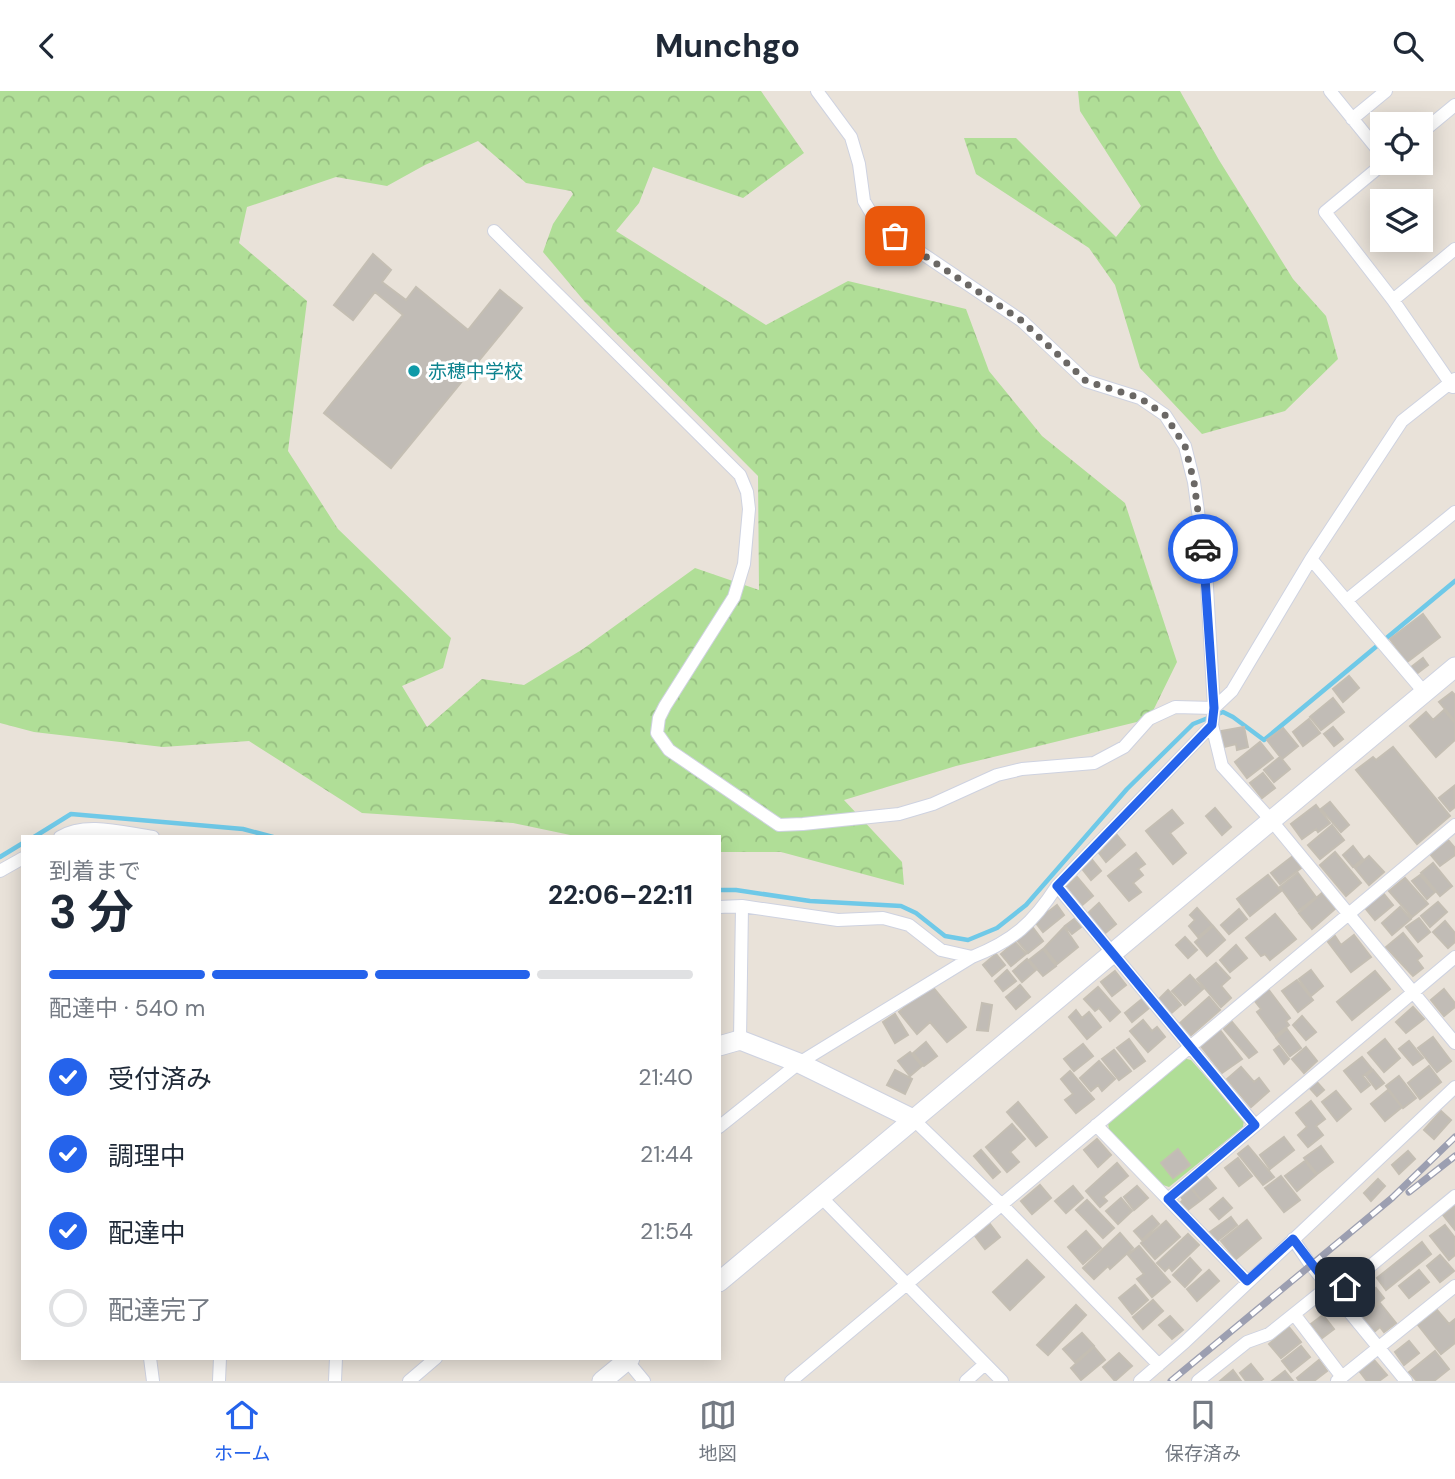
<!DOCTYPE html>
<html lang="ja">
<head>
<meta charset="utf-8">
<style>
  :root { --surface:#fff; --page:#f6f6f7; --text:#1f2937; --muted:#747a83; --line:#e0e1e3; --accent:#2563eb }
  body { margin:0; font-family:"DM Sans","Noto Sans JP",sans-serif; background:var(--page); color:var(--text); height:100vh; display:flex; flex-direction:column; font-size:26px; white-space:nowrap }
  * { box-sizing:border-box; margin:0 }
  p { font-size:23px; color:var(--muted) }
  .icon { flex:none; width:38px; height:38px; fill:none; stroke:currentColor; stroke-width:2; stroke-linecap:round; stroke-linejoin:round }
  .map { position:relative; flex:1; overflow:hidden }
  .drawer { position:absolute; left:21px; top:744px; width:700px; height:525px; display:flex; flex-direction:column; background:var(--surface); border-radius:0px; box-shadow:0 4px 18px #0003 }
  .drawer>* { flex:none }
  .tools { position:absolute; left:1370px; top:21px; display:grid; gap:14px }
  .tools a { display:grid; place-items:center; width:63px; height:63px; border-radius:0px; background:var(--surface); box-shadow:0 4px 18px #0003; font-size:35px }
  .pin { position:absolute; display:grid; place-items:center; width:60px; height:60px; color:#fff; margin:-30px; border-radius:14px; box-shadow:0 4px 10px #0006 }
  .courier { position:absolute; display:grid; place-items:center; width:70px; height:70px; margin:-35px; border:5px solid #2563eb; border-radius:50%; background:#fff; color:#222; box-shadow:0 2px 9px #0007 }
  .headline em { font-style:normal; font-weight:700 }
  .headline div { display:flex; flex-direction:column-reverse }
  .headline { display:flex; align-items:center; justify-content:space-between; height:119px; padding:0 28px }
  h1 { font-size:46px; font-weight:700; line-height:52px }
  .bar { display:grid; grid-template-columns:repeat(4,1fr); gap:10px 7px; align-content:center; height:84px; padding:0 28px }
  .bar i { height:9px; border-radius:5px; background:var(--line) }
  .bar .selected { background:var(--accent) }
  .bar p { grid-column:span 4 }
  ol { padding:0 28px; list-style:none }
  li { display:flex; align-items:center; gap:21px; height:77px }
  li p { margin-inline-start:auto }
  li .icon { padding:7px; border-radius:50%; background:var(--accent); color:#fff; stroke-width:4 }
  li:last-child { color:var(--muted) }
  li i { width:38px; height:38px; border:4px solid var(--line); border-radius:50% }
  header { display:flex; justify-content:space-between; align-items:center; height:91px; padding:0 28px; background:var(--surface); font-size:32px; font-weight:700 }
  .tab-bar { display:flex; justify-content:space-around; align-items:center; height:98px; border-top:2px solid var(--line); background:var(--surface); font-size:19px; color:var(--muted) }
  .tab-bar a { display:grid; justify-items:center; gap:4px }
  .tab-bar .selected { color:var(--accent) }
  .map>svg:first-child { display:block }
</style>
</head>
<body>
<header><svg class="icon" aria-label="back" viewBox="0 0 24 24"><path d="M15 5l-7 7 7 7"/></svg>Munchgo<svg class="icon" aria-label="search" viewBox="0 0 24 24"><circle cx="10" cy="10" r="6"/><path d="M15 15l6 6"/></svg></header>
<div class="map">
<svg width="1455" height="1290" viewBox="0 0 1455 1290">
  <defs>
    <pattern id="forest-crowns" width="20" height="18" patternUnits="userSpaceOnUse" patternTransform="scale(1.75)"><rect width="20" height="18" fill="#b0de97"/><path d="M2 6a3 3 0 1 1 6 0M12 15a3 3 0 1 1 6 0" fill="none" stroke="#97be82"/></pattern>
  </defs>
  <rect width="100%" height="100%" fill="#e9e2d9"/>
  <!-- green -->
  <path fill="#b0de97" d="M1183,967L1191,969L1244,1029L1243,1036L1169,1096L1163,1094L1109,1039L1108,1031Z"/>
  <!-- forest -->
  <path fill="url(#forest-crowns)" fill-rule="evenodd" d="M0,0H761L804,62L743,107L653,76L639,112L616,140L766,234L848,190L966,218L989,280L1042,345L1125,412L1177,571L1149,628L956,675L844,709L902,771L904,794L781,761H719V746L575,745L513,732L362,722L249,650L163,656L34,641L0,632ZM478,50L526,92L571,100L573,103L553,133L543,161L585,211L758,385L759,499L695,477L583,558L524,594L482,588L427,636L402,595L443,577L451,547L338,438L288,360L307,210L239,152L247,116L336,86L387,95L425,74Z
    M1078,0H1180L1219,69L1293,188L1326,225L1338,268L1285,320L1202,343L1140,277L1115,194L1089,157L976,83L964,47H1016L1116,146L1141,115L1080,20Z"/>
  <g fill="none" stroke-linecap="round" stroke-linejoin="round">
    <!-- stream -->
    <path stroke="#6fc9e8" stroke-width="4.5" d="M34,746L71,723L243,738L273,746
      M0,766L23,752
      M719,799H736L810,810L901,815L916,822L945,845L968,849L997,837L1026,814L1127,698L1193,633L1223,621L1233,626L1264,649L1455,490"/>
  </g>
  <!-- building -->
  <path fill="#c1bcb6" stroke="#c4beb3" stroke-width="2" d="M373,163L391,179L382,191L406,209L416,196L468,239L500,199L522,217L391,377L324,322L403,224L375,201L353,229L334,214Z
    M1423,523L1440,546L1407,571L1390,548Z
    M1423,567L1428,574L1415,584L1410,577Z
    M1349,585L1359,597L1343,611L1333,598Z
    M1452,601L1455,604V630L1439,611Z
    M1333,607L1344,621L1321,639L1310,626Z
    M1444,619L1455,632V649L1436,666L1410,635L1426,621L1433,629Z
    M1309,628L1320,642L1303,655L1293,641Z
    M1244,636L1248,656L1237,659L1236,653L1224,656L1221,640Z
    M1333,636L1343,648L1334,655L1324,643Z
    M1283,637L1298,655L1282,668L1267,649Z
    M1260,651L1273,667L1247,687L1235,671Z
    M1393,656L1450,725L1417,753L1356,679L1373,666L1376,669Z
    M1280,666L1290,678L1274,691L1264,679Z
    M1263,682L1275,697L1262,707L1250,692Z
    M1454,695L1455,716L1450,720L1439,707Z
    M1330,711L1349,734L1341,741L1321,718Z
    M1316,714L1330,732L1318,741L1316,738L1302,748L1291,733Z
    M1215,717L1231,736L1222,744L1206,725Z
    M1172,719L1183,732L1170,742L1186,762L1173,773L1146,740Z
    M1332,734L1344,749L1320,768L1308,754Z
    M1116,743L1125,754L1106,771L1099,762L1105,757L1102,754Z
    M1448,749L1455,757V764L1440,775L1430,763Z
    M1353,755L1363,768L1353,776L1343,764Z
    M1335,761L1361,792L1346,805L1320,774Z
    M1136,762L1145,773L1138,778L1143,784L1133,792L1141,801L1129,810L1108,785Z
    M1293,765L1301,777L1280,793L1271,782Z
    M1369,765L1384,781L1369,794L1355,777Z
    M1090,766L1101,780L1091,789L1079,774Z
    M1433,772L1452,795L1440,805L1421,782Z
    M1298,782L1316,806L1298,820L1280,796Z
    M1268,784L1281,800L1250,825L1237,808Z
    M1420,784L1435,801L1427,808L1412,790Z
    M1077,786L1093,805L1081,815L1066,796Z
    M1405,787L1428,813L1412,826L1389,800Z
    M1322,802L1335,818L1312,838L1299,822Z
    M1383,802L1393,814L1375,829L1365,817Z
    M1438,811L1447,821L1430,836L1421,825Z
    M1099,812L1116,833L1104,843L1087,823Z
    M1057,814L1064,824L1043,841L1032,827L1045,817L1048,821Z
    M1400,816L1411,828L1392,844L1382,832Z
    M1197,817L1212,834L1198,846L1189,835L1195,829L1190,824Z
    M1239,818L1247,828L1229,843L1221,834Z
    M1275,823L1296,848L1270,869L1265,863L1261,865L1246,847Z
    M1419,827L1430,841L1418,851L1406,836Z
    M1074,828L1081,836L1072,843L1065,835Z
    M1445,830L1455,842V851L1448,857L1433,841Z
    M1031,834L1043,850L1028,862L1015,847Z
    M1213,835L1225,849L1207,865L1195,851Z
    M1064,836L1078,856L1057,873L1044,857Z
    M1403,842L1422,865L1417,869L1423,877L1413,885L1386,856Z
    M1354,844L1371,866L1351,881L1328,851L1335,845L1341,854Z
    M1185,846L1197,859L1188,867L1176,854Z
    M1015,851L1026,863L1011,875L1001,863Z
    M1236,854L1247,867L1230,881L1220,869Z
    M1043,858L1056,875L1043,885L1029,869Z
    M996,863L1005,874L992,885L983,874Z
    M1027,868L1036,879L1022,891L1013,880Z
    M1216,872L1230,887L1221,895L1231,907L1221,916L1197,888Z
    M1007,879L1016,890L1003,900L995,890Z
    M1311,879L1323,895L1311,905L1299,888Z
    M1115,880L1126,894L1112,905L1101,891Z
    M1375,880L1390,898L1352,929L1337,911Z
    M1190,884L1203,898L1185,914L1172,900Z
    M1297,889L1313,909L1298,921L1282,900Z
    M931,894L966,936L947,951L930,931L917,943L899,921Z
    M1020,894L1030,906L1016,918L1006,906Z
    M1098,896L1120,921L1110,930L1099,917L1095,920L1084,908Z
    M1268,898L1290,927L1286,930L1289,934L1275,945L1257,921L1261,918L1254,909Z
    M1444,898L1455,912V916L1444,925L1431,909Z
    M1168,899L1181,914L1169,924L1157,910Z
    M1209,906L1220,919L1191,944L1180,932Z
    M1142,908L1149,917L1132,931L1125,922Z
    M982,912L992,914L988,940L977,939Z
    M1413,916L1424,928L1406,942L1396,931Z
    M1076,919L1082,927L1089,921L1101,936L1087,948L1069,926Z
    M895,923L908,944L895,952L883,931Z
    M1302,925L1316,941L1306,949L1293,934Z
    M1143,929L1152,940L1157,936L1165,946L1148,961L1130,940Z
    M1232,931L1257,961L1249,967L1224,938Z
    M1287,938L1301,957L1290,965L1276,947Z
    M1220,939L1242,968L1222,982L1200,954Z
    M1433,946L1451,970L1437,981L1418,957Z
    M1129,948L1145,970L1134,978L1117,957Z
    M1385,948L1400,967L1384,981L1368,962Z
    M1409,950L1423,967L1413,974L1399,958Z
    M926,951L937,965L924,975L913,962Z
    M1083,953L1093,965L1074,980L1064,968Z
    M1279,955L1289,968L1284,973L1274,959Z
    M1306,956L1317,970L1304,982L1292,968Z
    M1114,959L1131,980L1119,989L1102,968Z
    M910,961L922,975L910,985L898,970Z
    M1362,966L1372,978L1363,985L1370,994L1361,1001L1344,980Z
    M1099,970L1115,988L1102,1000L1098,994L1091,1000L1080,987Z
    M1429,975L1441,991L1420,1008L1408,992Z
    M1241,976L1254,991L1259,987L1269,1000L1251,1016L1227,988Z
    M895,979L912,988L905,1003L887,994Z
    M1373,979L1384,992L1376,998L1366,985Z
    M1070,980L1094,1008L1076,1022L1065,1009L1073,1003L1061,988Z
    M1399,985L1416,1007L1403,1017L1386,995Z
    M1315,989L1324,999L1317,1005L1308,995Z
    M1388,999L1402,1016L1385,1030L1371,1013Z
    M1336,1000L1351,1018L1337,1030L1322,1011Z
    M1311,1010L1325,1028L1316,1035L1323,1044L1308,1056L1298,1044L1307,1036L1296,1022Z
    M1018,1011L1047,1046L1036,1055L1007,1021Z
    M1441,1020L1451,1029L1434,1048L1424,1039Z
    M1012,1033L1025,1048L1010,1061L1019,1071L1007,1081L986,1056Z
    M1284,1046L1294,1059L1270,1078L1260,1064Z
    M1097,1048L1111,1064L1098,1076L1084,1059Z
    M1248,1055L1274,1086L1263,1094L1238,1063Z
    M1321,1055L1333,1071L1317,1083L1304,1067Z
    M1178,1058L1190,1074L1173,1087L1161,1072Z
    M981,1059L1000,1081L993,1087L974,1065Z
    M1408,1060L1415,1068L1399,1083L1392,1074Z
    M1238,1067L1252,1085L1239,1095L1225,1077Z
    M1305,1070L1316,1084L1297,1100L1285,1085Z
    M1117,1072L1128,1085L1103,1106L1107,1110L1100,1116L1086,1100Z
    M1205,1084L1216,1097L1201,1109L1190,1095Z
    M1281,1085L1300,1109L1284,1121L1265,1097Z
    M1378,1088L1385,1095L1371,1110L1364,1102Z
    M1040,1094L1051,1107L1032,1123L1021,1110Z
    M1073,1095L1083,1107L1066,1122L1055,1110Z
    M1137,1095L1148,1107L1134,1119L1124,1106Z
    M1190,1096L1201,1109L1188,1119L1181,1111L1183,1109L1180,1104Z
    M1121,1107L1132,1120L1118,1133L1106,1120Z
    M1223,1107L1232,1117L1219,1128L1210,1118Z
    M1087,1109L1114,1137L1103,1147L1076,1119Z
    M1455,1115V1139L1443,1124Z
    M1152,1125L1159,1133L1142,1149L1134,1140Z
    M1231,1126L1237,1134L1217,1150L1210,1141Z
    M1247,1129L1261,1147L1236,1168L1221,1150Z
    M1166,1130L1180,1146L1155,1168L1141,1152Z
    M990,1133L1000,1146L985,1158L975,1145Z
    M1445,1134L1455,1147V1164L1449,1169L1430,1145Z
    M1086,1140L1101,1157L1083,1173L1068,1156Z
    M1120,1142L1133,1157L1110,1178L1108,1175L1094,1188L1083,1177Z
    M1188,1143L1199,1154L1172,1180L1169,1176L1165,1180L1157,1172Z
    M1422,1151L1431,1163L1386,1199L1377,1187Z
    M1139,1155L1170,1191L1152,1206L1137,1188L1144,1183L1128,1164Z
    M1440,1164L1454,1180L1440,1191L1427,1175Z
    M1190,1167L1201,1179L1185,1196L1173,1184Z
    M1027,1169L1044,1186L1010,1219L993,1201Z
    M1209,1179L1219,1190L1197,1210L1187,1198Z
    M1419,1179L1429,1191L1409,1207L1399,1195Z
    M1364,1188L1371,1196L1352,1212L1345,1203Z
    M1135,1194L1148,1209L1132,1223L1119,1207Z
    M1376,1197L1384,1207L1362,1225L1353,1215Z
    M1153,1209L1163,1220L1143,1238L1133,1226Z
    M1380,1212L1396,1232L1384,1241L1380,1236L1374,1241L1363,1226Z
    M1076,1214L1086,1224L1048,1264L1037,1254Z
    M1437,1219L1449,1233L1455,1228V1252L1441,1263L1418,1234Z
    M1323,1224L1334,1238L1322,1247L1311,1233Z
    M1170,1225L1183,1239L1172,1248L1159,1234Z
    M1289,1236L1301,1251L1281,1267L1269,1253Z
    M1082,1242L1094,1255L1075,1271L1063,1258Z
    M1409,1250L1419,1262L1404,1274L1395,1261Z
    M1301,1255L1310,1266L1291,1281L1282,1270Z
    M1094,1256L1105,1269L1081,1289L1071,1277Z
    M1435,1260L1449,1278L1434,1290H1417L1409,1281Z
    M1119,1262L1132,1275L1115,1290L1103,1276Z
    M1319,1269L1327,1280L1314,1290H1299L1297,1287Z
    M1374,1269L1387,1284L1379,1290H1367L1360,1281Z
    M1251,1273L1263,1288L1260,1290H1246L1240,1282Z
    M1233,1279L1241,1290H1220Z
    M1285,1280L1293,1290H1272Z"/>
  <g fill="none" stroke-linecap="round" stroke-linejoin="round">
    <!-- street casing -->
    <g stroke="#ced2e0" stroke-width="14">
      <path id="street" d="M817,0L851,46L859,73L864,110L877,132L1022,230L1086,290L1140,307L1165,324L1185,355L1194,391L1206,479L1214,617L1212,634L1222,675L1271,729L1455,952
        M1330,0L1382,64
        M1352,28L1386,0
        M1421,42L1455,14
        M1384,72L1325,121L1393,209L1453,296
        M494,140L740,384L747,401L749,418L744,473L734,506L665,615L659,627L657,642L669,659L779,734L803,733L899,723L933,713L997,684L1022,678L1094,672L1124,656L1149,628L1175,616L1214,617L1232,600L1311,468L1402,330L1455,288
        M1393,209L1455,158
        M1311,468L1424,601
        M1347,509L1455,421
        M60,746C86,730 124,742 153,746
        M0,780L23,767
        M1057,795L1255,1034
        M719,816L742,815L838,829L883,827L909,834L941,859L972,866
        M740,949L742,815
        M913,1028L1001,1113L1159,1274
        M1096,1034L1247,1190
        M719,1036L799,972L972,866C1013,850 1033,832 1057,795L1212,634
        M821,1106L1002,1290
        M1168,1108L1455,866
        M1293,1148L1310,1173L1406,1290
        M1294,1223L1342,1286
        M150,1267L153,1290
        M625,1267L644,1290
        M219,1290L220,1267
        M335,1290L336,1267
        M409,1290L436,1267
        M791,1290L1455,734
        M966,1290L985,1273
        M1140,1290L1185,1251L1455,996
        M1198,1290L1247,1251L1269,1243L1329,1195L1345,1196L1455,1105
        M1337,1290L1455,1195"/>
    </g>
    <!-- secondary casing -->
    <g stroke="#ced2e0" stroke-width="21">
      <path id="secondary" d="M719,955L740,949L799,972L913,1028
        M719,1191L1455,576
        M602,1290L630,1267"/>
    </g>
    <!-- street -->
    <use href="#street" stroke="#fff" stroke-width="12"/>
    <!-- secondary -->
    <use href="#secondary" stroke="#fff" stroke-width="19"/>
    <!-- rail casing -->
    <g stroke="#9c9fb1" stroke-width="7">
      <path id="rail" d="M1409,1101L1455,1065
        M1171,1290L1392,1107L1455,1046"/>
    </g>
    <!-- rail -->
    <use href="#rail" stroke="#fff" stroke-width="4.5" stroke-dasharray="13" stroke-linecap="butt"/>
  </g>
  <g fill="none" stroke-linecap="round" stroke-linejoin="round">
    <!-- done -->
    <path stroke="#6b6865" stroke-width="7" stroke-dasharray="0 12.6" d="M895,145L1022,230L1086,290L1140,307L1165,324L1185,355L1194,391L1203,458"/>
    <!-- route -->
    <path stroke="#2563eb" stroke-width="9" d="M1203,458L1214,617L1212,634L1057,795L1255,1034L1168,1108L1247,1190L1293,1148L1329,1195L1345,1196"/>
  </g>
  <!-- markers -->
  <circle fill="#0f9aa8" stroke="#fff" stroke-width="2.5" cx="414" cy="280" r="7"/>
  <g text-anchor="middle" stroke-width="6" stroke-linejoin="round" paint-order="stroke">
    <!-- culture labels -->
    <g font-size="19" fill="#0d838f" stroke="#fff" text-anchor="start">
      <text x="428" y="287">赤穂中学校</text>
    </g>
  </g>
</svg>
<div class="tools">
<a><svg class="icon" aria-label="locate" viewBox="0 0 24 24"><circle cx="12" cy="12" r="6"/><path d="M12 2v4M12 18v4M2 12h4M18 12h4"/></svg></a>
<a><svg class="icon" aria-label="layers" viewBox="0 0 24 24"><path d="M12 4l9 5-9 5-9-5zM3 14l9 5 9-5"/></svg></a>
</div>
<div class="pin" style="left:895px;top:145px;background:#ea580c"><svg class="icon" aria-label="bag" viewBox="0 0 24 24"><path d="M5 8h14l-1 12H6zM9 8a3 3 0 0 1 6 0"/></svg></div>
<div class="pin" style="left:1345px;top:1196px;background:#1f2937"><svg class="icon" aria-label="home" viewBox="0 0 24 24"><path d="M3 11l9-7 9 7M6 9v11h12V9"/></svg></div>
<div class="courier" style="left:1203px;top:458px"><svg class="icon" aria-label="car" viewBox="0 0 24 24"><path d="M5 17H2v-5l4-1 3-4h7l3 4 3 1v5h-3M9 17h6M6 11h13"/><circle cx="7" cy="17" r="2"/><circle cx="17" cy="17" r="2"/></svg></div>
<section class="drawer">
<div class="headline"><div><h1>3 分</h1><p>到着まで</p></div><em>22:06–22:11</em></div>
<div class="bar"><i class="selected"></i><i class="selected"></i><i class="selected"></i><i></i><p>配達中 · 540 m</p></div>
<ol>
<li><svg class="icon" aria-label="check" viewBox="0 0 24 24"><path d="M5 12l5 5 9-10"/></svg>受付済み<p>21:40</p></li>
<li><svg class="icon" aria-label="check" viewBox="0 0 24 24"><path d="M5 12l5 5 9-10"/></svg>調理中<p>21:44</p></li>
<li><svg class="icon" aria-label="check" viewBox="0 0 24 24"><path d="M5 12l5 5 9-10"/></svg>配達中<p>21:54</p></li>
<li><i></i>配達完了</li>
</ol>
</section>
</div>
<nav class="tab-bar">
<a class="selected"><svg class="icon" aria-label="home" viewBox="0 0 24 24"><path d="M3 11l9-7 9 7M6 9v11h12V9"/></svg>ホーム</a>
<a><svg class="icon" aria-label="map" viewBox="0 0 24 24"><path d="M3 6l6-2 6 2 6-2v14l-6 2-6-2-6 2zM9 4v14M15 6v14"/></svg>地図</a>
<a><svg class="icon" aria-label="saved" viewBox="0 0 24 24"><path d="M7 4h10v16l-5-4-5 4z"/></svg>保存済み</a>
</nav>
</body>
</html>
